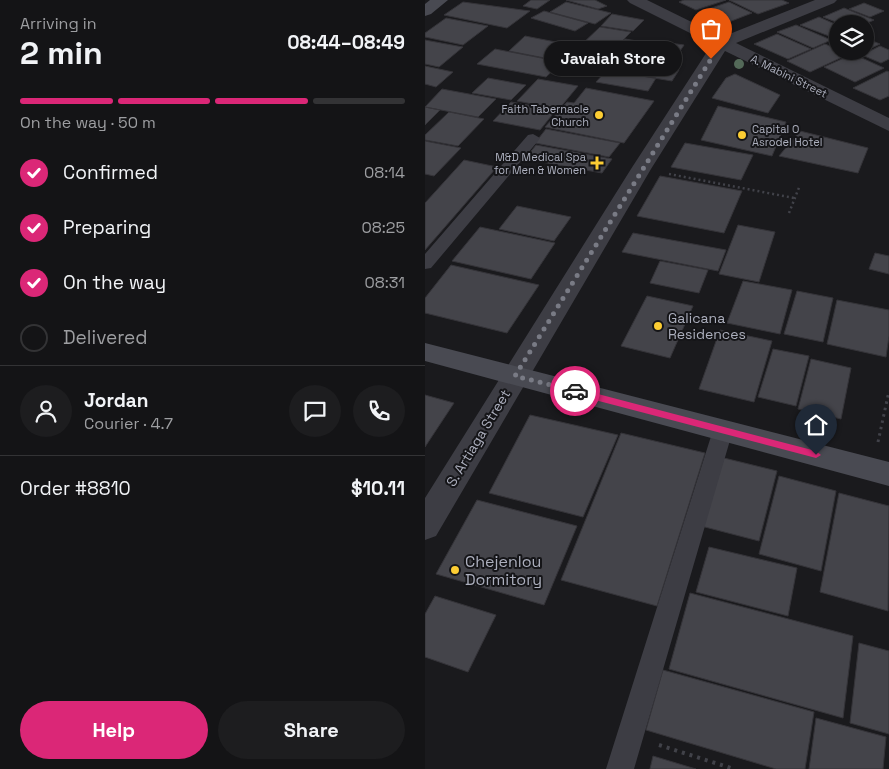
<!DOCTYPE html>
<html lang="en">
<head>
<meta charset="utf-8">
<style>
  :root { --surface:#141416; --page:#1d1d1f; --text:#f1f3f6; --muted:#9d9ea1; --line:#333335; --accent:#db2777 }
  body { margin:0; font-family:"Space Grotesk",sans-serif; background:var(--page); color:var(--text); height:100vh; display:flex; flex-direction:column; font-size:19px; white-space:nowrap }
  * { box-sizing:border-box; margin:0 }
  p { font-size:16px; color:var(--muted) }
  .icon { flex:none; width:28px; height:28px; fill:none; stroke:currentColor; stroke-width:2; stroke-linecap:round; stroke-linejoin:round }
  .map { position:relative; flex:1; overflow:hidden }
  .panel { display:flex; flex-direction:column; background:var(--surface); width:425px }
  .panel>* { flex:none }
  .buttons { position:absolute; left:404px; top:15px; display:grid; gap:10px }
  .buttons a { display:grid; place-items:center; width:45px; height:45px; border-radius:50%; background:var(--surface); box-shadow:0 1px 4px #0004,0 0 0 1px var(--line); font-size:25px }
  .pin { position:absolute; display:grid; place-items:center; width:42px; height:42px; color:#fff; margin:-51px -21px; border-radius:50% 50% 50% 0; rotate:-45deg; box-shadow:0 0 5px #0007 }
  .pin .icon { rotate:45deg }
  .courier { position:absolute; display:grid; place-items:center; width:50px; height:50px; margin:-25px; border:4px solid #db2777; border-radius:50%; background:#fff; color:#222; box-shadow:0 1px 6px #0007 }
  .bubble { position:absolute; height:35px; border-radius:18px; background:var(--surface); box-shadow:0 1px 4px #0004,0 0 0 1px var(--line); font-size:16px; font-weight:800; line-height:35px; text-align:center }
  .summary em { font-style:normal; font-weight:800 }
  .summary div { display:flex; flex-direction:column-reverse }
  .summary { display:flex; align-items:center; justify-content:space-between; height:85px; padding:0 20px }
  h1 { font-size:32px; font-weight:800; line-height:38px }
  .bar { display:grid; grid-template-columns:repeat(4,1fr); gap:8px 5px; align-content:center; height:60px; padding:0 20px }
  .bar i { height:6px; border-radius:4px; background:var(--line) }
  .bar .selected { background:var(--accent) }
  .bar p { grid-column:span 4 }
  .line { display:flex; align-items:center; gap:12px; padding:0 20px; border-top:1px solid var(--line) }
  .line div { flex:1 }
  .round { display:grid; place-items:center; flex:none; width:52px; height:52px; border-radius:26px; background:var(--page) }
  ol { padding:0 20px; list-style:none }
  li { display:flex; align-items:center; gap:15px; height:55px }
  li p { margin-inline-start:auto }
  li .icon { padding:5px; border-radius:50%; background:var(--accent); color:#fff; stroke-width:4 }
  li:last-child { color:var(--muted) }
  li i { width:28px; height:28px; border:2px solid var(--line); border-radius:50% }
  .primary-button { display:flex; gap:10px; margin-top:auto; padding:10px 20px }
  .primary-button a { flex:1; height:58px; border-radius:30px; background:var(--accent); color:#fff; font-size:20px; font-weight:800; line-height:58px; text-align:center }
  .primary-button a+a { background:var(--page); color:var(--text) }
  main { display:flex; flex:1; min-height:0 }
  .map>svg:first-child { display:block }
</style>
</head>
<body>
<main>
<section class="panel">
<div class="summary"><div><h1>2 min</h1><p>Arriving in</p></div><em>08:44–08:49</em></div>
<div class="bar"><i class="selected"></i><i class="selected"></i><i class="selected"></i><i></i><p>On the way · 50 m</p></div>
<ol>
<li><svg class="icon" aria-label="check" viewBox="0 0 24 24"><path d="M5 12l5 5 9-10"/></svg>Confirmed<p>08:14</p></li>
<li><svg class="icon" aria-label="check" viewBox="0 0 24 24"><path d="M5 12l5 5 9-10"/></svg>Preparing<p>08:25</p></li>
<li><svg class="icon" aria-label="check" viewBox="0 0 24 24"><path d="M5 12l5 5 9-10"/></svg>On the way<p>08:31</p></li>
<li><i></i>Delivered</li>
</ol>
<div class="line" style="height:90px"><a class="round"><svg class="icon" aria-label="person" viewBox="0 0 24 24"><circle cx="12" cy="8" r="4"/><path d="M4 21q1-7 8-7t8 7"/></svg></a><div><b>Jordan</b><p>Courier · 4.7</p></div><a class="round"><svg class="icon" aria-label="chat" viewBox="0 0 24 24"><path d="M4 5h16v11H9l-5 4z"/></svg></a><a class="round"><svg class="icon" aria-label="phone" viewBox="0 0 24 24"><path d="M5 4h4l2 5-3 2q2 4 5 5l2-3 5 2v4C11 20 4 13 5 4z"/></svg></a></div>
<div class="line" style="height:65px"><div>Order #8810</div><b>$10.11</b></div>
<div class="primary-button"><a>Help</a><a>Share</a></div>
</section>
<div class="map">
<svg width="464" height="769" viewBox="0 0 464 769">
  <rect width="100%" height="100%" fill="#1a1a1d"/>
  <!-- building -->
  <path fill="#44444a" stroke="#353439" d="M106,0H125L112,9L98,6Z
    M141,0H170L182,6L173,9Z
    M259,0H301L271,10L254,2Z
    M304,0H357L364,3L333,14Z
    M38,2L105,11L82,28L19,15Z
    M141,2L186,13L170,24L125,12Z
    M304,2L327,13L296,25L272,13Z
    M439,3L459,11L445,17L424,9Z
    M419,8L449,20L440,24H416L398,17Z
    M119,11L163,23L150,31L106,18Z
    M187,14L219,20L208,31L176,26Z
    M394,17L412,25V39L375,25Z
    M21,18L63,26L38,45L0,37V33Z
    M371,25L406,40L388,48L352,32Z
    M175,27L206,32L187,51L155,46Z
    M352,34L386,49L363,59L329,44Z
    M100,36L146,45L130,60L84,51Z
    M440,38L455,44L440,51Z
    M200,39L224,43L213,57L188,54Z
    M0,40L38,47L14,67L0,64Z
    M230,41L259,45L249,60L219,56Z
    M400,44L424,54L385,72L362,61Z
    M455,46L464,50V59L456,63L437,55Z
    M70,49L137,62L121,77L52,64Z
    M428,54L459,68L430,82L399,67Z
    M215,56L254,62L250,69L211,63Z
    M195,61L254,70L247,81L187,71Z
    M0,66L28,72L11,87L0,84Z
    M181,71L231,78L223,91L171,82Z
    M462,71L464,72V96L455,100L428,88Z
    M310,74L355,95L343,113L287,98L301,78Z
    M63,78L101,85L86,100L47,93Z
    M113,79L153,86L134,109L92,101Z
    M161,88L229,101L199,143L120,127L142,102L149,103Z
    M17,89L71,99L53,117L0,107Z
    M86,102L131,110L115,130L68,121Z
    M293,106L361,122L347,156L276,140Z
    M0,107L15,110L0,125Z
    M24,112L59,119L33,146L0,140V135Z
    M121,129L195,143L184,157L110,143Z
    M375,131L443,148L433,173L354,156Z
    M0,141L36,148L9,176L0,174Z
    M260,143L328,155L316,180L246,167Z
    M111,145L187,159L177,173L100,159Z
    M39,160L72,167L0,250V203Z
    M235,176L317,191L299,233L212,216Z
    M92,206L146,217L129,241L74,229Z
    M313,225L350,232L334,282L294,274Z
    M55,227L130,243L106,279L27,261Z
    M208,233L301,250L293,271L197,252Z
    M450,253L464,256V274L444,269Z
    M235,261L283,270L274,293L225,283Z
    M26,265L114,285L82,333L0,313V298Z
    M318,281L367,290L355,334L302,323Z
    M372,291L408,298L398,342L359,334Z
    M222,296L268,306L245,358L196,346Z
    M412,300L464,310V336L461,357L402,344Z
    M295,330L347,341L329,402L274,389Z
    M348,349L384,356L371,406L333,397Z
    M386,359L426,368L416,419L373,409Z
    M0,395L29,403L0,447Z
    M105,415L193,435L158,517L64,493Z
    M196,433L280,453L232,606L136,580Z
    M299,458L352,471L334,541L276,526Z
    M354,476L411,491L396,571L334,554Z
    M414,493L464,506L463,611L395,592Z
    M52,500L152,526L119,605L11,574Z
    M284,547L372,568L363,616L271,592Z
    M265,593L428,636L418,718L244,669Z
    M10,596L71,615L43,672L0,657V614Z
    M434,643L464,651V734L425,723Z
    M238,670L389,712L380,769H351L221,730Z
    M391,718L461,737L458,769H384Z
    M228,756L271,769H225Z"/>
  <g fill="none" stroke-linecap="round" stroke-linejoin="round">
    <!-- path-far2 -->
    <path stroke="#414249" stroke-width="2.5" stroke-dasharray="2 3" stroke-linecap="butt" d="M244,174L369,198
      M364,213L375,185"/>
    <!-- path-far1 -->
    <path stroke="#414249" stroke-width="3" stroke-dasharray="2.5 4" stroke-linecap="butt" d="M453,442L464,391"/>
    <!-- path -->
    <path stroke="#414249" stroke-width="4" stroke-dasharray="3 5" stroke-linecap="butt" d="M234,745L309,769"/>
    <!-- lane -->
    <path fill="#3d3d44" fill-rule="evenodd" d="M108,134L115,138L113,141L6,268L0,269V254L103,135Z
      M298,422L305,425L308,430L209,769H181L288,430L291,425Z"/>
    <!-- street -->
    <path fill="#3d3d44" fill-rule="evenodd" d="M202,0H222L297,37L390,0H412L409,3L311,43L464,118V131L300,51L226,169L11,536L0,540V498L206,169L287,44L205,3Z"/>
    <!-- secondary -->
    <path fill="#494a52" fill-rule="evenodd" d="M5,0H23L6,14L0,16V4Z
      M0,343L464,462V486L0,361Z"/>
  </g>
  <!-- trees -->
  <circle fill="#536958" cx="314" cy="64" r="5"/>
  <!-- route -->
  <path fill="#db2777" d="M150,388L391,451L396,455L391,458L147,394L146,391Z"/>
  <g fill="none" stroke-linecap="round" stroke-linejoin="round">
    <!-- done -->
    <path stroke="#797b85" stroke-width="5" stroke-dasharray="0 9" d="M150,391L90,376L286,59"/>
  </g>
  <!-- markers -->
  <g fill="#fccd33" stroke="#151518" stroke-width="2">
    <circle cx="174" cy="115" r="5"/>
    <circle cx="317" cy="135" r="5"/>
    <path d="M169.5 155.5h5v5h5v5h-5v5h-5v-5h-5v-5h5z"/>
    <circle cx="233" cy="326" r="5"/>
    <circle cx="30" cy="570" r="5"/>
  </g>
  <g text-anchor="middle" stroke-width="4" stroke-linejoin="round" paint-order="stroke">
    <!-- far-street labels -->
    <g font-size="11" fill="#acafbd" stroke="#151518">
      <text transform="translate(364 76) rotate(26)" y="4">A. Mabini Street</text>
    </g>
    <!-- far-poi labels -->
    <g font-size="11" fill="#acafbd" stroke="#151518" text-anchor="end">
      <text x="164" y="113">Faith Tabernacle<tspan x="164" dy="13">Church</tspan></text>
      <text x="327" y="133" text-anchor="start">Capital O<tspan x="327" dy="13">Asrodel Hotel</tspan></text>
      <text x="161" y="161">M&amp;D Medical Spa<tspan x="161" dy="13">for Men &amp; Women</tspan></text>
    </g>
    <!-- poi labels -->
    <g font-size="14" fill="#acafbd" stroke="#151518" text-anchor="start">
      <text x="243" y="323">Galicana<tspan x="243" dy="16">Residences</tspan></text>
    </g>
    <!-- street labels -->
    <g font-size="14" fill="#acafbd" stroke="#151518">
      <text transform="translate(53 438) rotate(-59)" y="5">S. Artiaga Street</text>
    </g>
    <!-- near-poi labels -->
    <g font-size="16" fill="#acafbd" stroke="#151518" text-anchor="start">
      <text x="40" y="567">Chejenlou<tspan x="40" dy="18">Dormitory</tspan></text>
    </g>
  </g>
</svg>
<div class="buttons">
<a><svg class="icon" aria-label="layers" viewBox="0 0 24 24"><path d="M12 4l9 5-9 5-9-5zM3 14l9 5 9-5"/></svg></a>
</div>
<div class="pin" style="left:286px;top:59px;background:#ea580c"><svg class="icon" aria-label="bag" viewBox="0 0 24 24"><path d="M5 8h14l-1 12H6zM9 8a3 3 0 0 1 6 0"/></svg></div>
<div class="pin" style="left:391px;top:455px;background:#1f2937"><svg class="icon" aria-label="home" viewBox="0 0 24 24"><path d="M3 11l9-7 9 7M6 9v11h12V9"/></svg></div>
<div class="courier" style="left:150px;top:391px"><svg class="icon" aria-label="car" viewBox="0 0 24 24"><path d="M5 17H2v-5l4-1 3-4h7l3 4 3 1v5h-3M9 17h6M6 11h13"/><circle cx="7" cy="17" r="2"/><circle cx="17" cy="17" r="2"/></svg></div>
<div class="bubble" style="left:119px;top:41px;width:138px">Javaiah Store</div>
</div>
</main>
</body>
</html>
